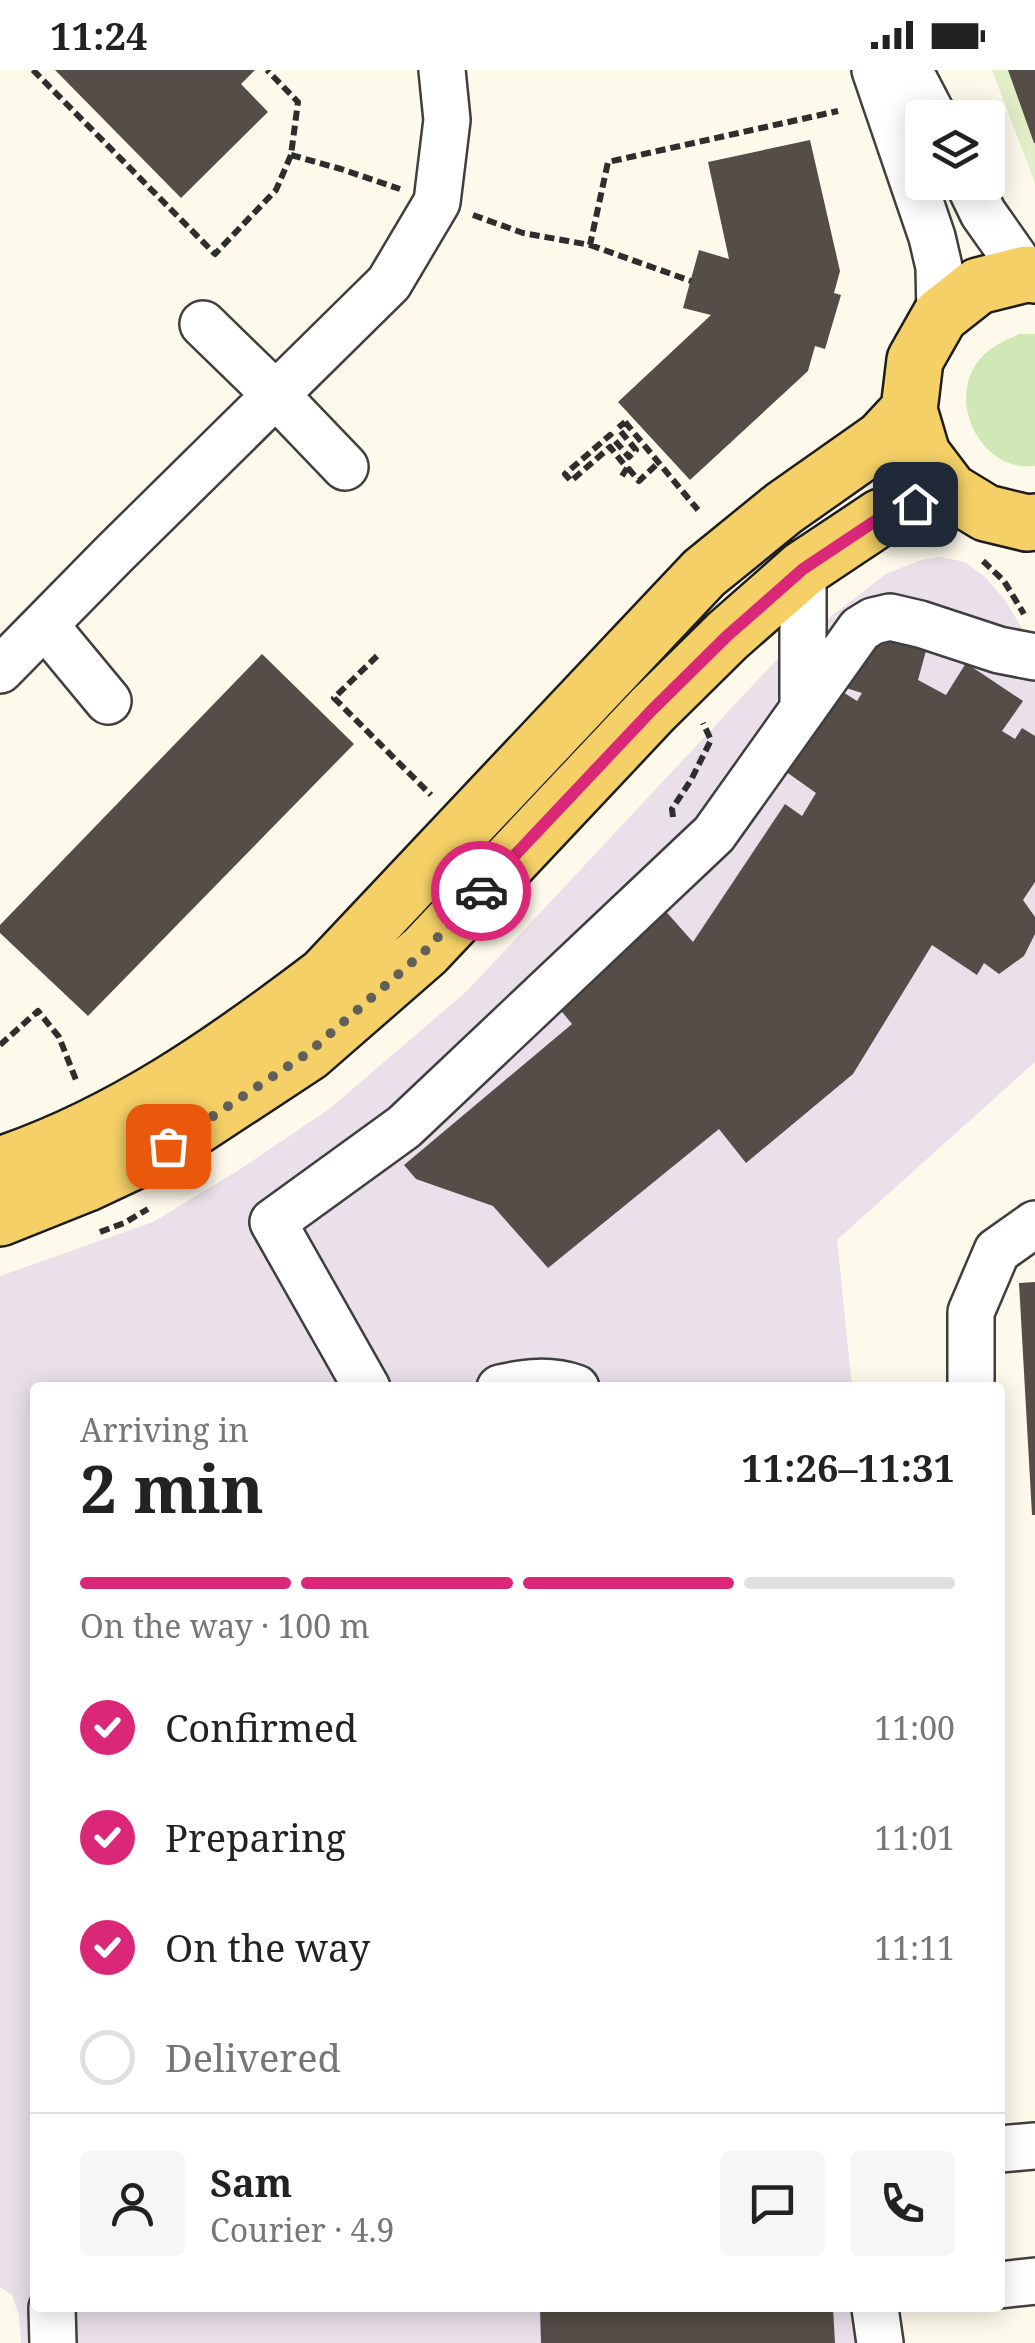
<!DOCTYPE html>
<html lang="en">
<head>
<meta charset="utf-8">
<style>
  :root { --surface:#fff; --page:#f6f6f6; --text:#222; --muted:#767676; --line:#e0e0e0; --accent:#db2777 }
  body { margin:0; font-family:"Noto Serif",serif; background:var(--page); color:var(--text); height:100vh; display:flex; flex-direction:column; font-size:38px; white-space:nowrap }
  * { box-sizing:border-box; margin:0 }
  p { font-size:32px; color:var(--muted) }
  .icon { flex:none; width:55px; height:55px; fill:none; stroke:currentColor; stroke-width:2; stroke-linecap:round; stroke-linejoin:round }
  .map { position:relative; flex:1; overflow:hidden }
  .drawer { position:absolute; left:30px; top:1312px; width:975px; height:930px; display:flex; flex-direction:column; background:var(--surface); border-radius:10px; box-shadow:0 5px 25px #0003 }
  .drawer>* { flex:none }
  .controls { position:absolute; left:905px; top:30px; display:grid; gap:20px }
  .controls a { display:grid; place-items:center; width:100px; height:100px; border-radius:10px; background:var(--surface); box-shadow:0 5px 25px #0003; font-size:50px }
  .pin { position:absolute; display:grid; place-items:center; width:85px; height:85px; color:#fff; margin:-42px; border-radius:20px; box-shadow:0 5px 15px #0006 }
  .courier { position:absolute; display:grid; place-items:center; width:100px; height:100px; margin:-50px; border:8px solid #db2777; border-radius:50%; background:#fff; color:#222; box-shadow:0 2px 12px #0007 }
  .head em { font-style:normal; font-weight:700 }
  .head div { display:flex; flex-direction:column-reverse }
  .head { display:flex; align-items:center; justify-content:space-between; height:170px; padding:0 50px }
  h1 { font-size:65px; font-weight:700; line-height:75px }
  .bar { display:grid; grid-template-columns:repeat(4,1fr); gap:15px 10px; align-content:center; height:120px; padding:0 50px }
  .bar i { height:12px; border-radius:8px; background:var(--line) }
  .bar .current { background:var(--accent) }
  .bar p { grid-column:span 4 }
  .line { display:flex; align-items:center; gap:25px; padding:0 50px; border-top:2px solid var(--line) }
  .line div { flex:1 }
  .round { display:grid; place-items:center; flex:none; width:105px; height:105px; border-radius:10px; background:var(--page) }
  ol { padding:0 50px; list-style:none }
  li { display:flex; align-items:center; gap:30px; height:110px }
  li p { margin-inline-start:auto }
  li .icon { padding:10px; border-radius:50%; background:var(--accent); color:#fff; stroke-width:4 }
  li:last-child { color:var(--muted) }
  li i { width:55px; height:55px; border:5px solid var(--line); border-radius:50% }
  .status { display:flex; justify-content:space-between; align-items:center; height:70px; padding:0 50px; background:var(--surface); direction:ltr }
  .status svg { height:28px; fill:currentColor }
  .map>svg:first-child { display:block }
</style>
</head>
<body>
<div class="status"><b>11:24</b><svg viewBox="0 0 49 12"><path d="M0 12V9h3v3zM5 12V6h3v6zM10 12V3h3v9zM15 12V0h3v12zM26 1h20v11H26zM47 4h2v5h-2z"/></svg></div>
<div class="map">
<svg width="1035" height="2273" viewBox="0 0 1035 2273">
  <rect width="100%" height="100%" fill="#fefaeb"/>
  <!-- industrial -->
  <path fill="#e9e0ea" d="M940,487L965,492L984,506L1005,530L1035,580V992L837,1170L852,1317L35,1318V2238H892L894,2273H21L19,2245L12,2225L0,2217V1206L153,1152L242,1098L329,1039L467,921L782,584L886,504L921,490Z"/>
  <!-- grass -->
  <path fill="#d0e7b6" d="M1019,264H1035V396C1030,396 1024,397 1019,396C973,387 949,325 980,289C991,276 1004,271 1019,264Z"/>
  <!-- pitch -->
  <path fill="#e1eec8" d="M992,0H1035V113Z"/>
  <!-- building -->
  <path fill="#544d48" d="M55,0H255L241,14L268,42L181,128Z
    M1008,0H1035V73H1034Z
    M810,70L840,201L834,223L841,225L825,279L815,276L808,301L690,410L618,332L711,245L683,238L699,180L729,189L708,92Z
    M868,558L927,577L918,610L946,625L966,593L1023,631L1002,661L1015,669L1022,658L1035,666V812L1023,830L1035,847V864L1024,886L999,904L984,893L977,905L932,875L853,1004L746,1093L719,1059L548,1198L493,1136L416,1109L404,1095L572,954L549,926L654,828L693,872L785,734L802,746L816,723L785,701L835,617L857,631L862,623L846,618Z
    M262,584L354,674L88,946L0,863V855Z
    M1035,1212V1445H1032L1019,1213Z
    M540,2238H833L835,2273H541Z"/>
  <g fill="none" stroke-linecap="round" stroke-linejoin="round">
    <!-- minor casing -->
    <g stroke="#3f3f3f" stroke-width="50">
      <path id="minor" d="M875,0L932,167L939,197L940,246
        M909,0L934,48
        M968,112L983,143L1026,204
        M203,254L277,326L345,397
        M803,499V637
        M45,555L108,631
        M0,600L114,484L389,213L437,132L447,50L442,0
        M367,1318L273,1152L404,1057L714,764L860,559L873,551L890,547L920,554L999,580L1035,587
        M500,1318C526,1312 550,1309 576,1318
        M971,1318V1242L997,1181L1035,1154
        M1000,2079L1035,2076
        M1000,2215L1035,2211
        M52,2238L53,2273
        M875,2238L880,2273"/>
    </g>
    <!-- major casing -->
    <g stroke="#1d1d1d" stroke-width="60">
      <path id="major" d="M1035,205L1026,204L978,216L940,246L915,290L909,340L922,384L950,421L986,443L1027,453L1035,452
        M0,1095C120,1055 224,982 324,906L704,503L784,438L882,369L909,340
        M0,1148L85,1114L168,1075L308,983L425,881L652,640L727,566L803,499L881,447L950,421"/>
    </g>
    <!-- path -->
    <path stroke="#2e2e2e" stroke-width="6" stroke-dasharray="10 5" stroke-linecap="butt" d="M33,0L215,184L276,120L291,85L298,32L267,0
      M291,85L341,99L400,119
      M473,145L523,163L590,175L608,92L838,41
      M590,175L691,211
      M625,352L698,440
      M628,398L639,411L658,393
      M622,406L627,398L610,377L571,411L565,404L610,365L629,387L636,380L618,358L625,352
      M983,491L1004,511L1024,544
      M377,586L334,628L431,725
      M673,747L672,739L691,710L711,670L703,653
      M0,975L38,941L59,967L76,1010
      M100,1162L124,1153L148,1139"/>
    <!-- minor -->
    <use href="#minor" stroke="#fff" stroke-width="45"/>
    <!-- major -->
    <use href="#major" stroke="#f4d066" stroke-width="55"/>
  </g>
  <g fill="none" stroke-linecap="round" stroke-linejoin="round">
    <!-- done -->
    <path stroke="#615f5a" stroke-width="10" stroke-dasharray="0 18" d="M168,1076L308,983L425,881L481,821"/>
    <!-- route -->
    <path stroke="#db2777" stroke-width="12" d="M481,821L652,640L727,566L803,499L881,447L915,434"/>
  </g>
</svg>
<div class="controls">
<a><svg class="icon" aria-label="layers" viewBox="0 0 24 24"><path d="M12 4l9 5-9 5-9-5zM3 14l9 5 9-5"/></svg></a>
</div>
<div class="pin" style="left:168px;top:1076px;background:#ea580c"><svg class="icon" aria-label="bag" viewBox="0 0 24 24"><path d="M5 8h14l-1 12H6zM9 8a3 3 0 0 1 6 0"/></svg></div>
<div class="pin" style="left:915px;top:434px;background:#1f2937"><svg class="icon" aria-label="home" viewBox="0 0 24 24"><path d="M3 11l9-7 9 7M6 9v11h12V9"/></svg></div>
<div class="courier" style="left:481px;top:821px"><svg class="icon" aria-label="car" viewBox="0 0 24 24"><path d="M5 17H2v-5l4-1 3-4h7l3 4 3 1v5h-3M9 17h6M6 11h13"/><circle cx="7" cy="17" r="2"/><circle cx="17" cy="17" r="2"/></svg></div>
<section class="drawer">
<div class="head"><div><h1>2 min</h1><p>Arriving in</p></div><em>11:26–11:31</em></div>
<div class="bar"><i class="current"></i><i class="current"></i><i class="current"></i><i></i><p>On the way · 100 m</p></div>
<ol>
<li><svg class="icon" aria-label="check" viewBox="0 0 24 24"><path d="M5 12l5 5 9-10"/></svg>Confirmed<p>11:00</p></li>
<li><svg class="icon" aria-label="check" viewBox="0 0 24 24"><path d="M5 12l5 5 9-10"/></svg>Preparing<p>11:01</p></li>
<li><svg class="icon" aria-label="check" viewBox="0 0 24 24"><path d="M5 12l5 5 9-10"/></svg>On the way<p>11:11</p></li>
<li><i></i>Delivered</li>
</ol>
<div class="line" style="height:180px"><a class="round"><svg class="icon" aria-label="person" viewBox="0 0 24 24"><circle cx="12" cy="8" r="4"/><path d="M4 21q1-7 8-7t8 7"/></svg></a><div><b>Sam</b><p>Courier · 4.9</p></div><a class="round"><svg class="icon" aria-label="chat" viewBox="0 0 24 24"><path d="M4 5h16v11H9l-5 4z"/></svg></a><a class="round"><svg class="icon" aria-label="phone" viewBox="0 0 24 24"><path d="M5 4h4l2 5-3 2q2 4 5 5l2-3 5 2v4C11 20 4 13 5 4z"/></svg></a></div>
</section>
</div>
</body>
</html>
